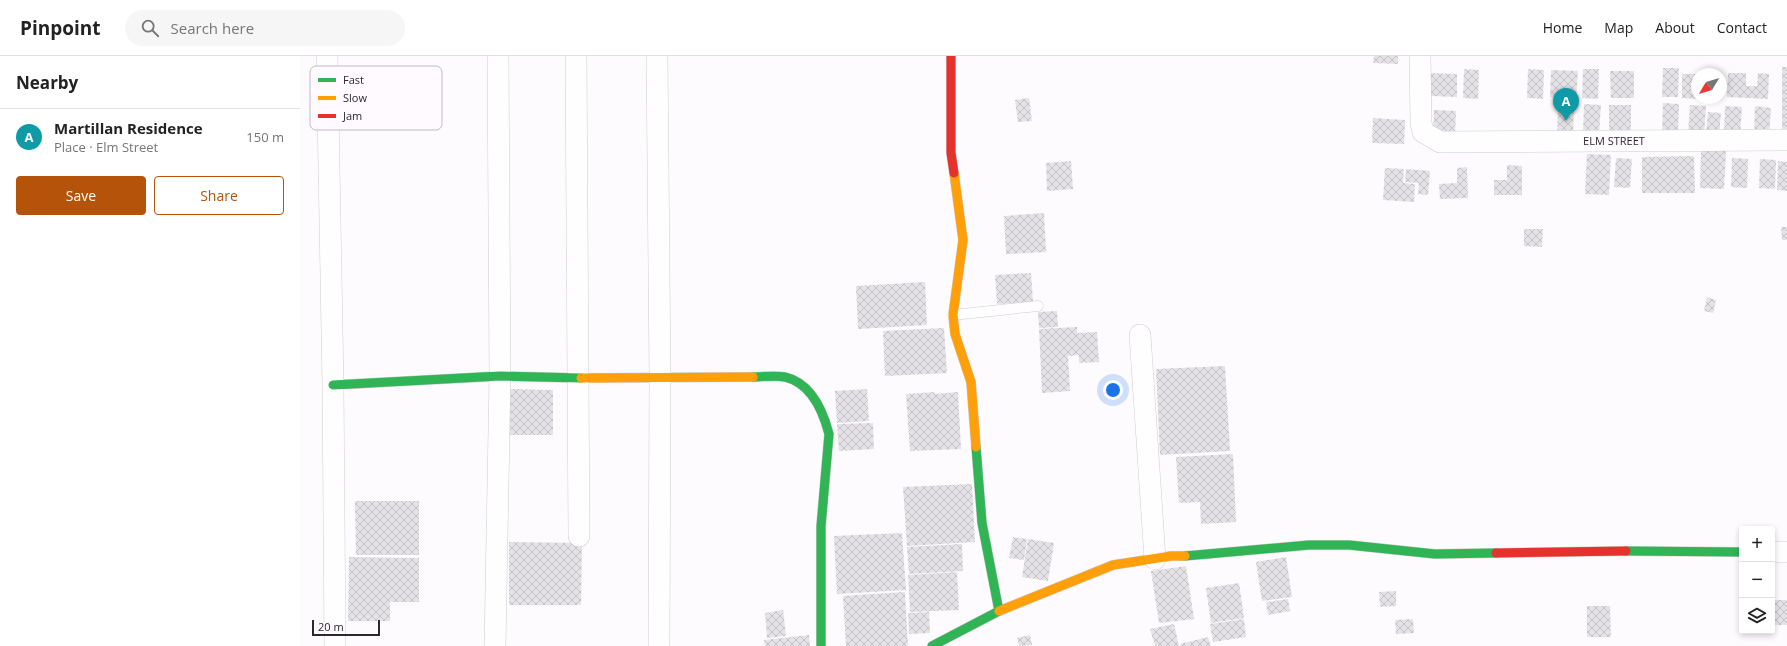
<!DOCTYPE html>
<meta charset="utf-8">
<style>
:root{--surface:#fff;--page:#f6f6f6;--text:#222;--muted:#767676;--line:#e0e0e0;--accent:#b45309}
body{margin:0;font-family:"Open Sans",sans-serif;background:var(--page);color:var(--text)}
.controls{position:absolute;right:12px;bottom:12px;display:grid;overflow:hidden;border-radius:4px;box-shadow:0 2px 6px #0003}
.controls button{width:36px;height:36px;display:grid;place-items:center;padding:0;border:0;border-bottom:1px solid var(--line);background:var(--surface);color:var(--text);font:20px sans-serif}
.compass{position:absolute;left:1391px;top:12px;width:36px;height:36px;border-radius:50%;background:var(--surface);box-shadow:0 2px 6px #0003;rotate:232deg}
.scale{position:absolute;left:12px;bottom:10px;width:68px;box-sizing:border-box;padding-left:4px;border:2px solid #2c282d;border-top:0;font-size:11px;line-height:14px;white-space:nowrap;color:#2c282d;-webkit-text-stroke:3px #fefaff;paint-order:stroke}
.you{position:absolute;left:813px;top:334px;width:14px;height:14px;margin:-10px;border:3px solid #fff;border-radius:50%;background:#1a73e8;box-shadow:0 0 0 6px #1a73e833}
.badge{display:grid;place-items:center;width:26px;height:26px;border-radius:50%;background:var(--accent);color:#fff;font-size:13px;font-weight:700}
.pin{position:absolute;translate:-50% -33px;filter:drop-shadow(0 1px 2px #0008)}
.pin::after{content:'';position:absolute;top:21px;width:14px;height:12px;background:inherit;clip-path:polygon(0 0,100% 0,50% 100%)}
.list{margin:0;padding:0;list-style:none}
h2{display:flex;justify-content:space-between;align-items:center;height:52px;margin:0;padding:0 16px;font-size:17px}
h2 small{font-size:13px;font-weight:400;color:var(--muted)}
.list li{display:grid;grid-template-columns:26px 1fr auto;gap:12px;align-items:center;box-sizing:border-box;height:56px;padding:0 16px;border-top:1px solid var(--line)}
.list b{display:block;font-size:15px;white-space:nowrap}
.list p{margin:0;font-size:13px;white-space:nowrap;color:var(--muted)}
.list em{font-size:13px;font-style:normal;color:var(--muted)}
.actions{display:flex;gap:8px;padding:12px 16px}
.actions a{flex:1;padding:9px 0;border:1px solid var(--accent);border-radius:4px;text-align:center;font-size:14px;color:var(--accent)}
.actions .main{background:var(--accent);color:#fff}
.icon{flex:none;width:22px;height:22px;fill:none;stroke:currentColor;stroke-width:2;stroke-linecap:round;stroke-linejoin:round}
.map{position:relative;flex:none;width:1487px;height:590px;overflow:hidden}
header{display:flex;align-items:center;gap:24px;box-sizing:border-box;height:56px;padding:0 20px;background:var(--surface);border-bottom:1px solid var(--line)}
header strong{font-size:19px}
nav{display:flex;gap:22px;margin-inline-start:auto;font-size:14px}
.search{width:280px;height:36px;background:var(--page);display:flex;align-items:center;gap:10px;box-sizing:border-box;padding:0 14px;border-radius:22px;color:var(--muted);font-size:15px}
main{display:flex}
aside{flex:1;background:var(--surface)}
.map>svg:first-child{display:block}
</style>
<header>
<strong>Pinpoint</strong>
<div class="search"><svg class="icon" aria-label="search" viewBox="0 0 24 24"><circle cx="10" cy="10" r="6"/><path d="M15 15l6 6"/></svg>Search here</div>
<nav><a>Home</a><a>Map</a><a>About</a><a>Contact</a></nav>
</header>
<main>
<aside>
<h2>Nearby<small></small></h2>
<ul class="list">
<li><span class="badge" style="background:#0f9aa8">A</span><div><b>Martillan Residence</b><p>Place · Elm Street</p></div><em>150 m</em></li>
</ul>
<div class="actions"><a class="main">Save</a><a>Share</a></div>
</aside>
<div class="map">
<svg width="1487" height="590" viewBox="0 0 1487 590">
<defs>
<pattern id="building-cross-hatch" width="8" height="8" patternUnits="userSpaceOnUse"><rect width="8" height="8" fill="#e4e2e6"/><path d="M0 0l8 8M0 8l8-8" fill="none" stroke="#c4c2c6"/></pattern>
</defs>
<rect width="100%" height="100%" fill="#fdfbfe"/>
<g fill="url(#building-cross-hatch)">
<path d="M1074 0H1098V8L1073 7Z"/>
<rect x="1482" y="11" width="5" height="65"/>
<path d="M1363 12H1379L1378 41H1362Z"/>
<path d="M1164 13 1179 14 1178 43 1163 42Z"/>
<path d="M1228 13 1244 14 1243 43 1227 42Z"/>
<path d="M1283 13H1299L1298 43 1282 42Z"/>
<path d="M1251 14 1278 15 1276 43 1250 41Z"/>
<path d="M1310 15H1334V42H1311Z"/>
<path d="M1131 17 1157 18V41L1131 40Z"/>
<path d="M1428 17H1446V30H1457L1458 17 1469 18 1468 43 1427 41Z"/>
<path d="M1382 18H1397V43L1382 42Z"/>
<path d="M729 42 732 65 718 66 715 44Z"/>
<path d="M1363 47 1379 48 1378 77 1362 76Z"/>
<path d="M1284 48 1301 49 1299 78 1283 77Z"/>
<rect x="1309" y="49" width="22" height="30"/>
<path d="M1390 49 1406 50 1404 79 1388 78Z"/>
<path d="M1258 50 1274 51 1273 79H1257Z"/>
<path d="M1425 50 1442 51 1440 79H1424Z"/>
<path d="M1455 50 1471 52 1469 80H1454Z"/>
<path d="M1134 54 1156 55 1155 80 1133 79Z"/>
<path d="M1408 56 1421 57 1419 81 1406 80Z"/>
<path d="M1073 62 1105 64 1104 88 1072 87Z"/>
<path d="M1401 94 1426 95 1424 133 1400 132Z"/>
<path d="M1287 98 1311 99 1309 139 1285 138Z"/>
<path d="M1394 100 1395 137H1342V101Z"/>
<path d="M1316 102 1332 103 1330 132 1314 131Z"/>
<path d="M1432 102 1448 103 1447 132 1431 131Z"/>
<path d="M1460 103 1476 104 1475 133 1459 132Z"/>
<path d="M771 105 773 133 747 135 746 107Z"/>
<path d="M1478 105 1487 106V135L1477 134Z"/>
<path d="M1207 109 1222 110V139H1194V124H1207Z"/>
<path d="M1167 111 1168 142 1140 143 1139 128 1157 127V112Z"/>
<path d="M1085 112 1104 113 1103 127 1115 128 1114 146 1083 144Z"/>
<path d="M1106 113 1130 115 1128 139 1118 138 1119 127 1105 126Z"/>
<path d="M744 157 746 196 706 198 704 160Z"/>
<path d="M1481 171H1487V184H1482Z"/>
<path d="M1224 173H1243L1242 191 1224 190Z"/>
<path d="M731 217 733 246 697 248 695 219Z"/>
<path d="M625 226 627 269 558 273 556 230Z"/>
<path d="M1407 241 1416 244 1413 257 1404 255Z"/>
<path d="M757 255 758 271 739 272 738 256Z"/>
<path d="M777 271V277L797 276 799 306 779 307V299L768 300 770 335 742 337 739 273Z"/>
<path d="M644 272 647 317 585 320 583 275Z"/>
<path d="M925 310 930 395 860 399 856 313Z"/>
<path d="M210 333 253 334V379H209Z"/>
<path d="M567 333 569 365 537 367 535 335Z"/>
<path d="M635 336V338L658 336 661 393 610 395 606 338Z"/>
<path d="M573 367 574 393 539 395 537 368Z"/>
<path d="M933 398 936 466 901 468 900 446 879 447 876 401Z"/>
<path d="M672 428 675 486 607 490 603 431Z"/>
<path d="M55 445H119V499H56Z"/>
<path d="M602 477 606 534 537 538 534 480Z"/>
<path d="M713 481 727 483 724 504 709 502Z"/>
<path d="M728 483 754 487 748 525 722 521Z"/>
<path d="M209 486 282 487 281 549H209Z"/>
<path d="M662 488 663 515 609 518 607 491Z"/>
<path d="M49 501 119 502V546H90V565H48Z"/>
<path d="M986 501 992 541 962 545 956 506Z"/>
<path d="M886 510 894 563 859 567 851 515Z"/>
<path d="M657 516 659 554 610 556 608 519Z"/>
<path d="M939 527 944 562 911 567 906 532Z"/>
<path d="M1096 535V550L1080 551 1079 536Z"/>
<path d="M605 536 608 590H546L543 540Z"/>
<path d="M988 543 990 555 968 559 966 546Z"/>
<rect x="1473" y="544" width="14" height="25"/>
<path d="M1287 550H1310L1311 581H1287Z"/>
<path d="M483 554 486 580 467 582 465 557Z"/>
<path d="M629 556 630 577 609 578 608 557Z"/>
<path d="M944 563 946 581 913 586 910 568Z"/>
<path d="M1113 563 1114 577 1096 578 1095 564Z"/>
<path d="M874 568 879 590H855L850 573Z"/>
<path d="M509 579 510 590H465L464 584Z"/>
<path d="M730 579 732 589 719 590 717 582Z"/>
<path d="M908 581 911 590H880V588Z"/>
</g>
<g fill="none" stroke-linecap="round" stroke-linejoin="round">
<defs>
<path id="lane" d="M653 259 738 250"/>
<g id="street">
<path d="M27 0 33 329 35 590"/>
<path d="M276 0 279 480"/>
<path d="M357 0 360 322 359 590"/>
<path d="M1120 0 1121 67 1123 76 1140 86 1487 84"/>
<path d="M840 279 855 503"/>
<path d="M1472 496H1487"/>
<path d="M195 590 200 320 198 0"/>
</g>
<g id="fast">
<path d="M453 321C463 321 475 319 485 321 511 327 523 355 529 378L521 470V590"/>
<path d="M33 329 200 320 281 322"/>
<path d="M1326 495 1442 496"/>
<path d="M885 500 1009 489H1049L1135 498 1196 497"/>
<path d="M632 590 699 555 682 467 676 391"/>
</g>
<g id="slow">
<path d="M654 117 663 184 653 259 655 278 671 326 676 391"/>
<path d="M281 322 453 321"/>
<path d="M699 555 813 509 871 500H885"/>
</g>
<g id="jam">
<path d="M651 0V97L654 117"/>
<path d="M1196 497 1326 495"/>
</g>
</defs>
<use href="#lane" stroke="#cecccf" stroke-width="11"/>
<use href="#street" stroke="#cecccf" stroke-width="22"/>
<use href="#fast" stroke="#cecccf" stroke-width="10"/>
<use href="#slow" stroke="#cecccf" stroke-width="10"/>
<use href="#jam" stroke="#cecccf" stroke-width="10"/>
<use href="#lane" stroke="#fffeff" stroke-width="10"/>
<use href="#street" stroke="#fffeff" stroke-width="21"/>
<use href="#fast" stroke="#30b455" stroke-width="9"/>
<use href="#slow" stroke="#ff9f0a" stroke-width="9"/>
<use href="#jam" stroke="#e5322d" stroke-width="9"/>
</g>
<g text-anchor="middle" stroke-width="3" stroke-linejoin="round" paint-order="stroke">
<g font-size="11" fill="#2c282d" stroke="#fefaff">
<text x="1314" y="89">ELM STREET</text>
</g>
</g>
<rect x="10" y="10" width="132" height="64" rx="6" fill="#fefaff" stroke="#bfbbc0" stroke-width="1"/>
<rect x="18" y="22" width="18" height="4" fill="#30b455"/>
<rect x="18" y="40" width="18" height="4" fill="#ff9f0a"/>
<rect x="18" y="58" width="18" height="4" fill="#e5322d"/>
<g font-size="11" fill="#2c282d">
<text x="43" y="28">Fast</text>
<text x="43" y="46">Slow</text>
<text x="43" y="64">Jam</text>
</g>
</svg>
<div class="controls">
<button>+</button>
<button>−</button>
<button><svg class="icon" aria-label="layers" viewBox="0 0 24 24"><path d="M12 4l9 5-9 5-9-5zM3 14l9 5 9-5"/></svg></button>
</div>
<svg class="compass" viewBox="-18 -18 36 36"><path d="M0-13l5 13h-10z" fill="#e53935"/><path d="M0 13l5-13h-10z" fill="#767676"/></svg>
<div class="scale">20 m</div>
<div class="you"></div>
<div class="pin badge" style="left:1266px;top:65px;background:#0f9aa8">A</div>
</div>
</main>
